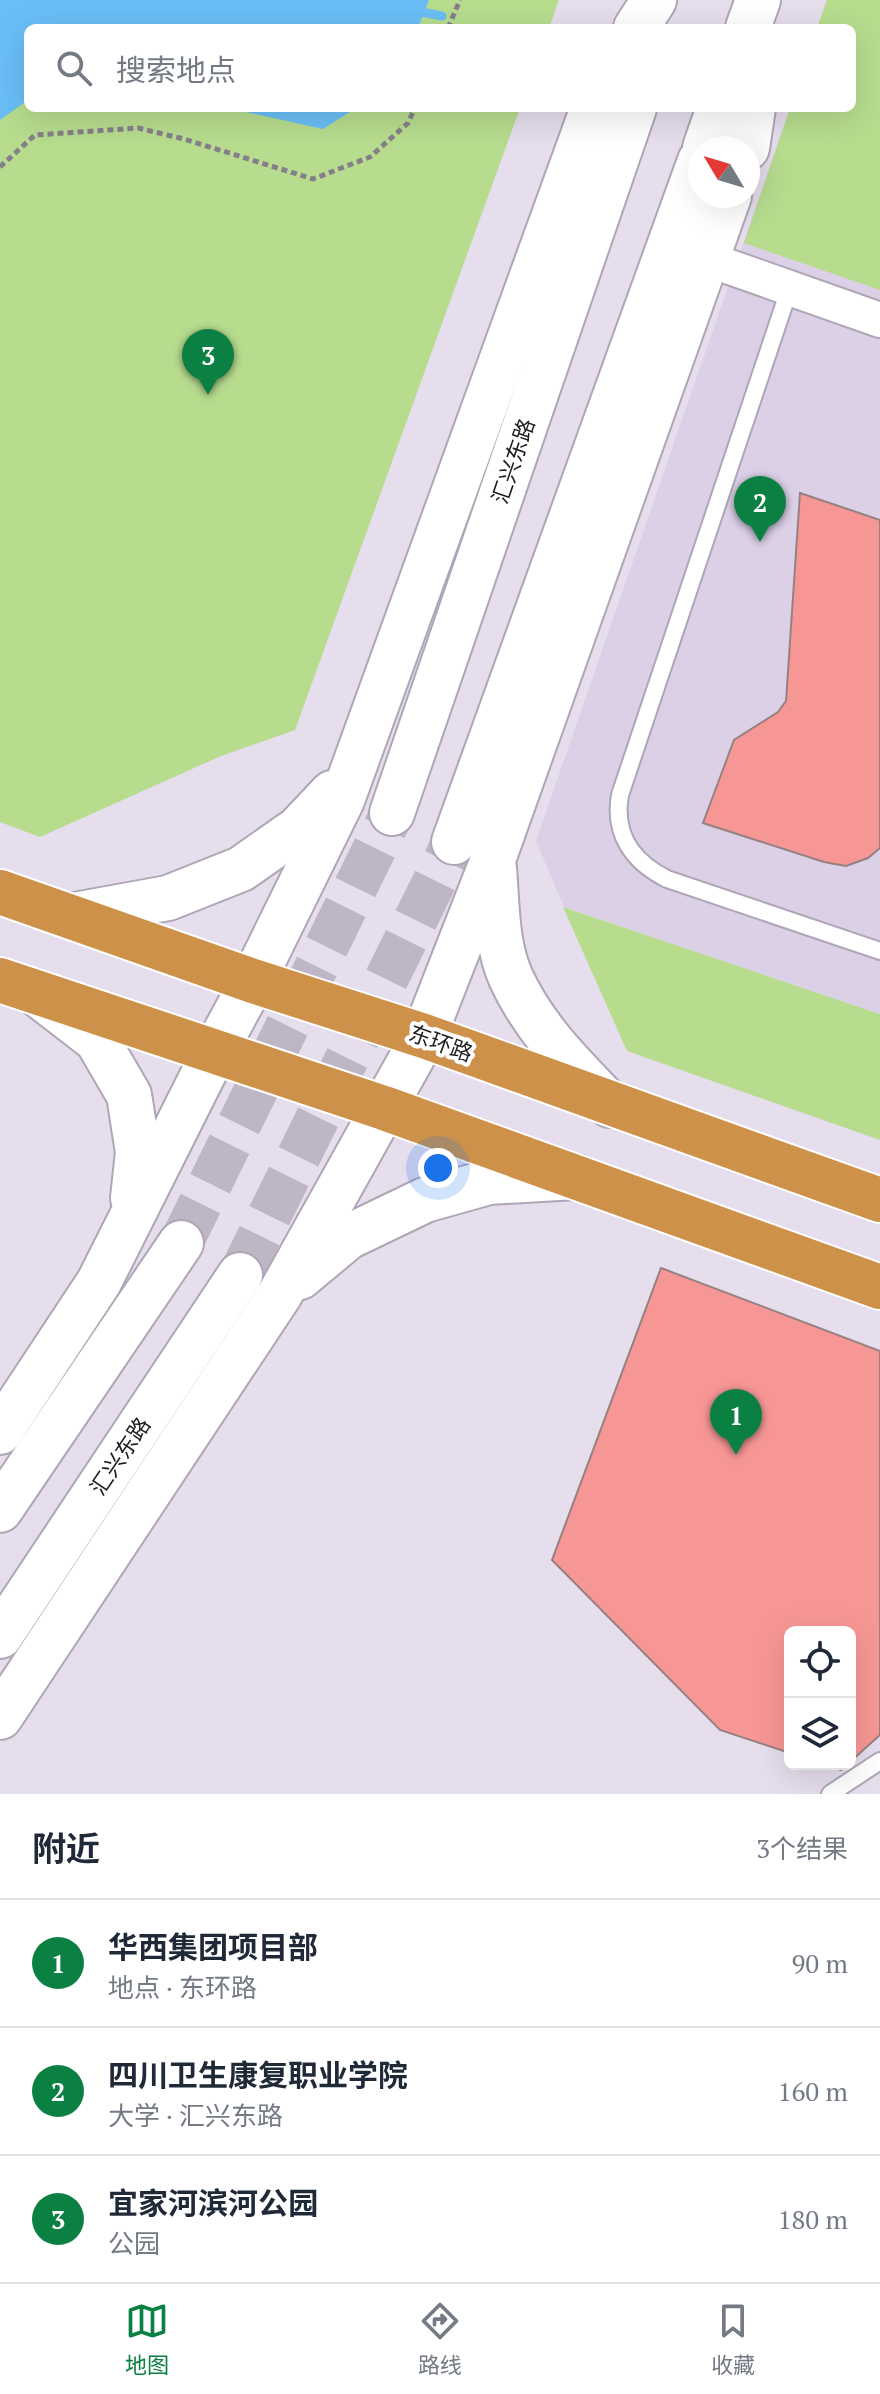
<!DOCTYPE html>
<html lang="zh">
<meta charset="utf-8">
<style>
:root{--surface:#fff;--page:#f2f2f3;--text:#1f2937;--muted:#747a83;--line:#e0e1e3;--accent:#0b8043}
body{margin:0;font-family:"PT Serif","Noto Sans SC",serif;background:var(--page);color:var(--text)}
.controls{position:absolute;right:24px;bottom:24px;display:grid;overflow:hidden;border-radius:12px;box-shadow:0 8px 32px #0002}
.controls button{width:72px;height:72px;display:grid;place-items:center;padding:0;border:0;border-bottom:2px solid var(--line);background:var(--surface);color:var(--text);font:40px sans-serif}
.compass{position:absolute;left:688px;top:136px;width:72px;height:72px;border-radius:50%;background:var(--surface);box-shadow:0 8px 32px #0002;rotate:308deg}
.you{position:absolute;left:438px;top:1168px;width:28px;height:28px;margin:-20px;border:6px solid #fff;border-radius:50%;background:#1a73e8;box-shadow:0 0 0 12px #1a73e833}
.badge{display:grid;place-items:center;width:52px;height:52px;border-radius:50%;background:var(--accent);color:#fff;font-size:26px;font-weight:700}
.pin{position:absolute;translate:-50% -66px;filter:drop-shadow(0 2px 4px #0008)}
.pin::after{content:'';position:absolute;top:42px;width:28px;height:24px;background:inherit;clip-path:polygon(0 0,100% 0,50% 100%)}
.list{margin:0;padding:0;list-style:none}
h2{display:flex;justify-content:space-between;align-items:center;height:104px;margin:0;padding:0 32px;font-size:34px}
h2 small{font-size:26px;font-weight:400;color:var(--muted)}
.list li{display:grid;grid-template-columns:52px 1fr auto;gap:24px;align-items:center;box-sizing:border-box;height:128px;padding:0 32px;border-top:2px solid var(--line)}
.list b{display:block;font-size:30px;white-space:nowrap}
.list p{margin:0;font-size:26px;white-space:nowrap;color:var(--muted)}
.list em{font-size:26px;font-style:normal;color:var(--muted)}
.icon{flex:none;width:44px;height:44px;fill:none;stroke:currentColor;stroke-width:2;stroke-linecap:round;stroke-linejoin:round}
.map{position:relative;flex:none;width:880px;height:1794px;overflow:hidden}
.search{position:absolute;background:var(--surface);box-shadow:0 8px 32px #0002;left:24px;right:24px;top:24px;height:88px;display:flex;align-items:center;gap:20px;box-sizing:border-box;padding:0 28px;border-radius:12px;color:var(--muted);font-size:30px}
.sheet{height:488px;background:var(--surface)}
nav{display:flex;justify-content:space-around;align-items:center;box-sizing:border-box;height:112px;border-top:2px solid var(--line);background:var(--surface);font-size:22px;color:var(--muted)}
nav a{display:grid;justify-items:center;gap:4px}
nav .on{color:var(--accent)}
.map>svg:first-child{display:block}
</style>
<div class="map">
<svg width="880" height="1794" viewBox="0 0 880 1794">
<rect width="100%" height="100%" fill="#e6dded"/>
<path fill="#dcd0e7" d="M827 0H880V1014L564 907 536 841 790 108H852V28H817Z"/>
<g fill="#b7dc8e">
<path d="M0 0H559L549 28H28V108H520L295 730 221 756 40 837 0 822Z"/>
<path d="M827 0H880V290L744 243 790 108H852V28H817Z"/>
<path d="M563 907 880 1014V1140L627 1051Z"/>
</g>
<g fill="#6abef6">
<path d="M0 0H429L418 28H28V100L0 120Z"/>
<path d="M228 108H356L323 129Z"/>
</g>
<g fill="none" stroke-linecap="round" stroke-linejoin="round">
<path stroke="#6abef6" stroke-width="9" d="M416 11 442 16"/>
</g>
<g fill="#f79795" stroke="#958180" stroke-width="2">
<path d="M800 493 880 520V848L868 858 846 866 824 862 703 823 734 740 778 712 786 701Z"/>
<path d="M661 1268 880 1351V1735L850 1762V1632H790V1753L720 1730 552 1560Z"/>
<path d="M824 1764H847L841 1770Z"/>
</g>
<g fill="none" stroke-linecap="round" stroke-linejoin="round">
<g stroke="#beb6c4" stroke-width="44" stroke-dasharray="44 22" stroke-linecap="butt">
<path d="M181 1243 392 813"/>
<path d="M240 1275 454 842"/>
</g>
<defs>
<g id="lane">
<path d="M789 290 620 795C613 834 633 862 667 879L880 951"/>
<path d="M830 1794 880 1761"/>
</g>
<path id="street" d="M707 259 880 320"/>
<g id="secondary">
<path d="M636 28 654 0"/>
<path d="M748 28 758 0"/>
<path d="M705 148 719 108"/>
<path d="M747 148 753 108"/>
<path d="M392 813 634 108"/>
<path d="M454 842 700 161"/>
<path d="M494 868C497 904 496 945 511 978 535 1030 572 1065 610 1105"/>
<path d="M69 916 168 898 241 869 298 829 332 793"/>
<path d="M40 996 97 1040 129 1095 138 1152 133 1198"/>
<path d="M300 1277 348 1237 425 1200 489 1182 576 1177"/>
<path d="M0 1432 99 1282 214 1053 253 981 342 800 593 108"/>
<path d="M0 1510 181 1243"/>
<path d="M0 1636 240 1275"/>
<path d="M0 1717 280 1294 424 1036 494 857 729 196"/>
</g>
<g id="highway">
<path d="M0 892 253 981 424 1036 880 1200"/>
<path d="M0 980 384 1108 880 1287"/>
</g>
</defs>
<use href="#lane" stroke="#aea6b6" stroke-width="20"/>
<use href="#street" stroke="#aea6b6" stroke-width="38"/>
<use href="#secondary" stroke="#aea6b6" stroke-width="48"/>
<use href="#highway" stroke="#fff" stroke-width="48"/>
<g stroke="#857f8a" stroke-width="5" stroke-dasharray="6 4" stroke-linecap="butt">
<path d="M448 28 460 0"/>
<path d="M0 167 35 135 138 128 184 139 313 179 370 157 408 123 415 108"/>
</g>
<use href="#lane" stroke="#fff" stroke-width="16"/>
<use href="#street" stroke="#fff" stroke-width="34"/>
<use href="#secondary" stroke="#fff" stroke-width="44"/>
<use href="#highway" stroke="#ce9149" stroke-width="44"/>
</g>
<g text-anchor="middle" stroke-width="8" stroke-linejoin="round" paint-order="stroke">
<g font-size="22" fill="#1f1c22" stroke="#fff">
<text transform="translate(513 461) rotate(-71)" y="8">汇兴东路</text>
<text transform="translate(441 1043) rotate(20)" y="8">东环路</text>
<text transform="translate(120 1456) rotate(-56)" y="8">汇兴东路</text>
</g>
</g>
</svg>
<div class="controls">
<button><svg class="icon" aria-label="locate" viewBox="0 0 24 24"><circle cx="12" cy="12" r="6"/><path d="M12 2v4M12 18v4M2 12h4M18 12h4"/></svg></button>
<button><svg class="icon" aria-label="layers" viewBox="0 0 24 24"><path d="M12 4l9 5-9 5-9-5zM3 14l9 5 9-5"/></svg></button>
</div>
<svg class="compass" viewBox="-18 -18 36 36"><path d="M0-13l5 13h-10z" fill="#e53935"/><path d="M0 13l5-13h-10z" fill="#747a83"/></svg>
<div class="you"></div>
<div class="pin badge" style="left:736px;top:1455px">1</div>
<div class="pin badge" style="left:760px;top:542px">2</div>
<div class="pin badge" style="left:208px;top:395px">3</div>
<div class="search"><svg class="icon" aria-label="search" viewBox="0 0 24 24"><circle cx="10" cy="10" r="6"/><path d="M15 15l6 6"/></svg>搜索地点</div>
</div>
<section class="sheet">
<h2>附近<small>3个结果</small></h2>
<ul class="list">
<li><span class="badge">1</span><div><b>华西集团项目部</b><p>地点 · 东环路</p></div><em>90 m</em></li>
<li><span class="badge">2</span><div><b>四川卫生康复职业学院</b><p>大学 · 汇兴东路</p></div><em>160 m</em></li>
<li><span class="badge">3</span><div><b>宜家河滨河公园</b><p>公园</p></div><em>180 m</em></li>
</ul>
</section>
<nav>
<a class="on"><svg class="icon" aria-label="map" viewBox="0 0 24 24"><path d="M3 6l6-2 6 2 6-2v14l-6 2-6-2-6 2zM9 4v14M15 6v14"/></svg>地图</a>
<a><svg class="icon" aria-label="directions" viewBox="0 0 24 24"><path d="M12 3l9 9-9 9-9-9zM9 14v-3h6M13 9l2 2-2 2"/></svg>路线</a>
<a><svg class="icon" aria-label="saved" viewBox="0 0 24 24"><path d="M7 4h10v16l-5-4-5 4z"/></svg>收藏</a>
</nav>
